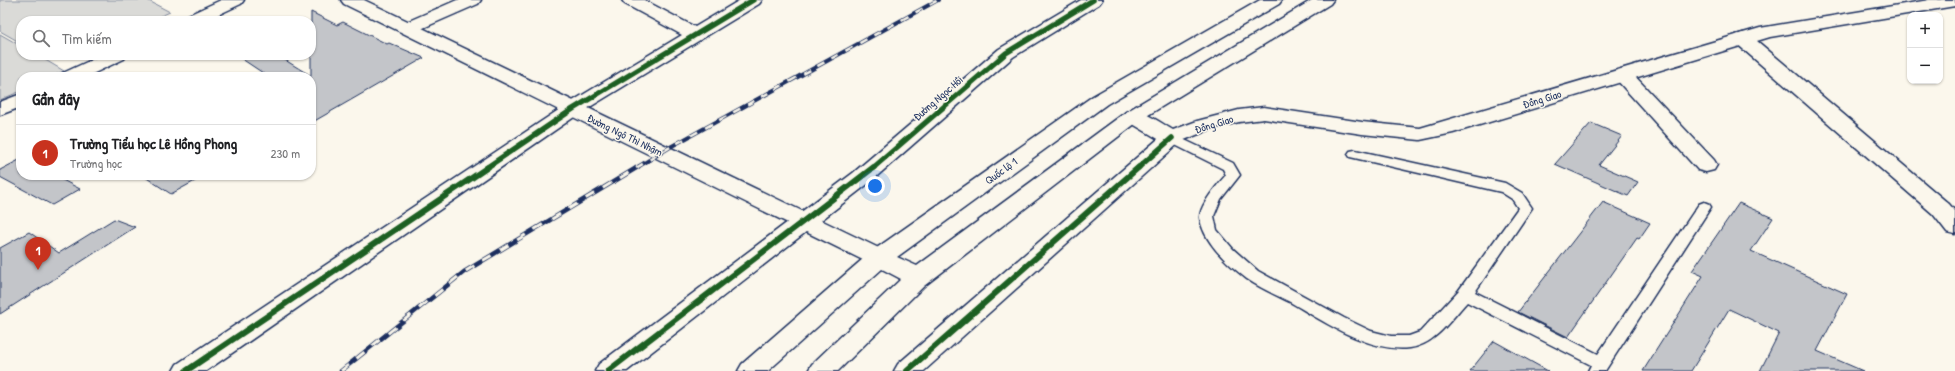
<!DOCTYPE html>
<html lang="vi">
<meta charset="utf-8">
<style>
:root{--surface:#fff;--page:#f2f2f2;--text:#202124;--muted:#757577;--line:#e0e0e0;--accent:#c8321e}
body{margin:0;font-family:"Patrick Hand",sans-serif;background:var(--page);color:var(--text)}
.controls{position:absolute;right:12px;top:12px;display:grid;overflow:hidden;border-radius:8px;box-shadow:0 1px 3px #0004}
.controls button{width:36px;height:36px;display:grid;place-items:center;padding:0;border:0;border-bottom:1px solid var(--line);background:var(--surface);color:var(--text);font:20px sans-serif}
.you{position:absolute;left:875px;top:186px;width:14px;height:14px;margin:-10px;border:3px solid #fff;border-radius:50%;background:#1a73e8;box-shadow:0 0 0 6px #1a73e833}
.badge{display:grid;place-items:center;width:26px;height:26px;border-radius:50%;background:var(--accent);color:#fff;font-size:13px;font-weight:700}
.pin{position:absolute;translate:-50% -33px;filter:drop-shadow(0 1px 2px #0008)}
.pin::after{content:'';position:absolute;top:21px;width:14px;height:12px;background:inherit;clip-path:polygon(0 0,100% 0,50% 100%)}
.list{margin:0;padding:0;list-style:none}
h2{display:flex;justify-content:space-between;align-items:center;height:52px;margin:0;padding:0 16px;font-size:17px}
h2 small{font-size:13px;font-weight:400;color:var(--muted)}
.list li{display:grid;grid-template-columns:26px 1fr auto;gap:12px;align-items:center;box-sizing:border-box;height:56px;padding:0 16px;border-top:1px solid var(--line)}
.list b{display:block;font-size:15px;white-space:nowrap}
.list p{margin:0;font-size:13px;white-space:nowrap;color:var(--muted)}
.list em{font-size:13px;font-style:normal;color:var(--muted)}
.icon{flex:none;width:22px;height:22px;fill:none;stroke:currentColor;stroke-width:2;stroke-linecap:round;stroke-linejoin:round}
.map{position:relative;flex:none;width:1955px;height:371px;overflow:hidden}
.search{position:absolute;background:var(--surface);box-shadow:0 1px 3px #0004;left:16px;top:16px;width:300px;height:44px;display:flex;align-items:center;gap:10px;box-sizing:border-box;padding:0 14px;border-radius:16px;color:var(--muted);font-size:15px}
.panel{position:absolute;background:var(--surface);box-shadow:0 1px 3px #0004;left:16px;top:72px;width:300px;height:108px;border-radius:16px}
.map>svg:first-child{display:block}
</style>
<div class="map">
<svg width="1955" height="371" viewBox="0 0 1955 371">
<rect width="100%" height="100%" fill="#fbf7ec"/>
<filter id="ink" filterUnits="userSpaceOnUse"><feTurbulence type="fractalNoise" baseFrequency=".025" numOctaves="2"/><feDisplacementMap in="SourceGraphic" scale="8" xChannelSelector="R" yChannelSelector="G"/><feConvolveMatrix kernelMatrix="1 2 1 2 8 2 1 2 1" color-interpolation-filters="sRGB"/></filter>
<g filter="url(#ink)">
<g fill="#dadad7" stroke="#7a849a">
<path d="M0 0H147L170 12 149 21H21V43L0 31Z"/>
<path d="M0 34 21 46V55H37L64 71 51 77H21V91L0 100Z"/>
</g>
<g fill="#c3c5c9" stroke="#1b2f5e">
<path d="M311 12 337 25 343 22 387 44 389 43 424 58 311 123V77H269L236 55H277L311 76Z"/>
<path d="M1591 123 1622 136 1599 165 1638 182 1628 196 1555 164Z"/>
<path d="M21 159V175H53L80 189 52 205 0 177V170Z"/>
<path d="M142 175H206L171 194Z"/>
<path d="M1603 202 1650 223 1639 239 1637 238 1568 337 1518 312Z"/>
<path d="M1739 203 1773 218 1751 251 1847 294 1817 351 1863 371H1760L1779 333 1729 309 1691 371H1643L1703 276 1692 271Z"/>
<path d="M114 219 135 227 0 314V248L29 232 59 253Z"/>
<path d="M1494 341 1548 371H1470Z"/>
</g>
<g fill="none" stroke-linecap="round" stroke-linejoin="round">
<defs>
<path id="service" d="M1172 134 1233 163 1240 175 1221 199 1214 216 1217 230 1233 249 1258 271 1344 318 1371 331 1391 336H1409L1420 332 1459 290 1518 208 1512 199 1501 192 1350 157 1348 154 1350 151 1355 150 1505 183 1522 193 1532 208 1475 292 1598 354 1699 204 1704 202 1709 204 1711 207 1605 371H1588L1591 365 1467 302C1451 319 1435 345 1410 348 1369 353 1323 321 1290 302 1276 295 1260 288 1247 279 1229 265 1203 242 1200 218 1199 206 1218 184 1226 175L1223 169 1167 141 1165 138 1167 135Z"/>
<g id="minor">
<path d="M457 0H481L478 4 414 32 408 34 402 32 399 28 402 24Z"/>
<path d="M622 0H644L695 27 740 0H762L759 4 580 113 206 371H173L177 364 566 105 682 35 625 4Z"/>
<path d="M1081 0H1102L1099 4 1013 57 869 183 627 371H595L599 364 853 173 999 49Z"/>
<path d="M1743 33 1750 35 1949 204 1955 211V234L1947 232 1933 214 1736 43 1734 39 1736 35Z"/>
<path d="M1623 69 1630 71 1714 160 1717 165 1714 170 1706 172 1698 170 1616 79 1613 75 1616 71Z"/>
<path d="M1172 131 1179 133 1182 138 1179 143 924 371H894L898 364 1165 133Z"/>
</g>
<g id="tertiary">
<path d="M221 0H244L241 4 205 21H181L184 17Z"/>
<path d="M102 55H126L124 59 86 77H60L63 73Z"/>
<path d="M21 94V107L0 115V102Z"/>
</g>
<path id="secondary" d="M1929 0H1955V6L1770 37 1453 133 1420 140 1362 134 1264 119 1239 122 1211 129 1172 145 1165 143 1126 120 1123 116 1126 112C1142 108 1159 122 1173 130L1197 121 1239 110 1264 107 1362 122 1420 128 1760 28Z"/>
<path id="primary" d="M341 0H364L887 252 891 258 887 264 879 266 871 264 344 4Z"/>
<path id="trunk" d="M1260 0H1282L1279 4 1107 104 897 257 917 266 1126 112 1312 0H1333L1330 4 1140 120 924 286 838 371H808L812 364 901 279 882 269 768 371H738L742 364 871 252 1093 96Z"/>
</defs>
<use href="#service" stroke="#1b2f5e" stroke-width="3"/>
<use href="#minor" stroke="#1b2f5e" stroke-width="3"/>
<use href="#tertiary" stroke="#1b2f5e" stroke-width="3"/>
<use href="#secondary" stroke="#1b2f5e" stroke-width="3"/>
<use href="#primary" stroke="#1b2f5e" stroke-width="3"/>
<use href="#trunk" stroke="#1b2f5e" stroke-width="3"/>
<use href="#service" fill="#fbf7ec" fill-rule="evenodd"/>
<use href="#minor" fill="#fbf7ec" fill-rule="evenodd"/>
<use href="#tertiary" fill="#fbf7ec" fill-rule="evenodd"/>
<use href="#secondary" fill="#fbf7ec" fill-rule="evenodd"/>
<use href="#primary" fill="#fbf7ec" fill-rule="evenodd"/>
<use href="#trunk" fill="#fbf7ec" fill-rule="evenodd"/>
<defs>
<path id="rail-far1" d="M636 168 672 146 938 0"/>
<path id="rail" d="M341 371 464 272 638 167"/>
</defs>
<use href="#rail-far1" stroke="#1b2f5e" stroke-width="4"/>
<use href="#rail" stroke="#1b2f5e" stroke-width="4.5"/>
<use href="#rail-far1" stroke="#fbf7ec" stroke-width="2.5" stroke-dasharray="8" stroke-linecap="butt"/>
<use href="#rail" stroke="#fbf7ec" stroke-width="3" stroke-dasharray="10" stroke-linecap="butt"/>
<defs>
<g id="cycleway-far1">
<path d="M486 168 573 109 753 0"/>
<path d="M873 168 1006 53 1093 0"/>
<path d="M1138 168 1172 138"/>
</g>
<g id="cycleway">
<path d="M186 371 488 167"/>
<path d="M608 371 874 167"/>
<path d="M907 371 1139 167"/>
</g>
</defs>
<use href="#cycleway-far1" stroke="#fbf7ec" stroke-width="8"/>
<use href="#cycleway" stroke="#fbf7ec" stroke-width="9"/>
<use href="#cycleway-far1" stroke="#1b5e20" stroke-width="5.5"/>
<use href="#cycleway" stroke="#1b5e20" stroke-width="6"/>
</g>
</g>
<g text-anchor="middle" stroke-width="3" stroke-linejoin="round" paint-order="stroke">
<g font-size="11" fill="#1b2f5e" stroke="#fbf7ec">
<text transform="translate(938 98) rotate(-41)" y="4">Đường Ngọc Hồi</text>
<text transform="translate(1542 99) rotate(-17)" y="4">Đồng Giao</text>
<text transform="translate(1214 124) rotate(-17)" y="4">Đồng Giao</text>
<text transform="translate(625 135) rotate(26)" y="4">Đường Ngô Thì Nhậm</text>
<text transform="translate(1001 171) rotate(-36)" y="4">Quốc lộ 1</text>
</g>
</g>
</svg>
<div class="controls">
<button>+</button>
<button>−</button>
</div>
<div class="you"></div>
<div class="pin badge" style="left:38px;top:270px">1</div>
<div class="search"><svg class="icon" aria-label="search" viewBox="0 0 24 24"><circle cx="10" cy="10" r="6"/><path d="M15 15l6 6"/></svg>Tìm kiếm</div>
<section class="panel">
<h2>Gần đây<small></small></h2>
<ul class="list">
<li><span class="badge">1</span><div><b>Trường Tiểu học Lê Hồng Phong</b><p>Trường học</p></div><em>230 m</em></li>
</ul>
</section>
</div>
